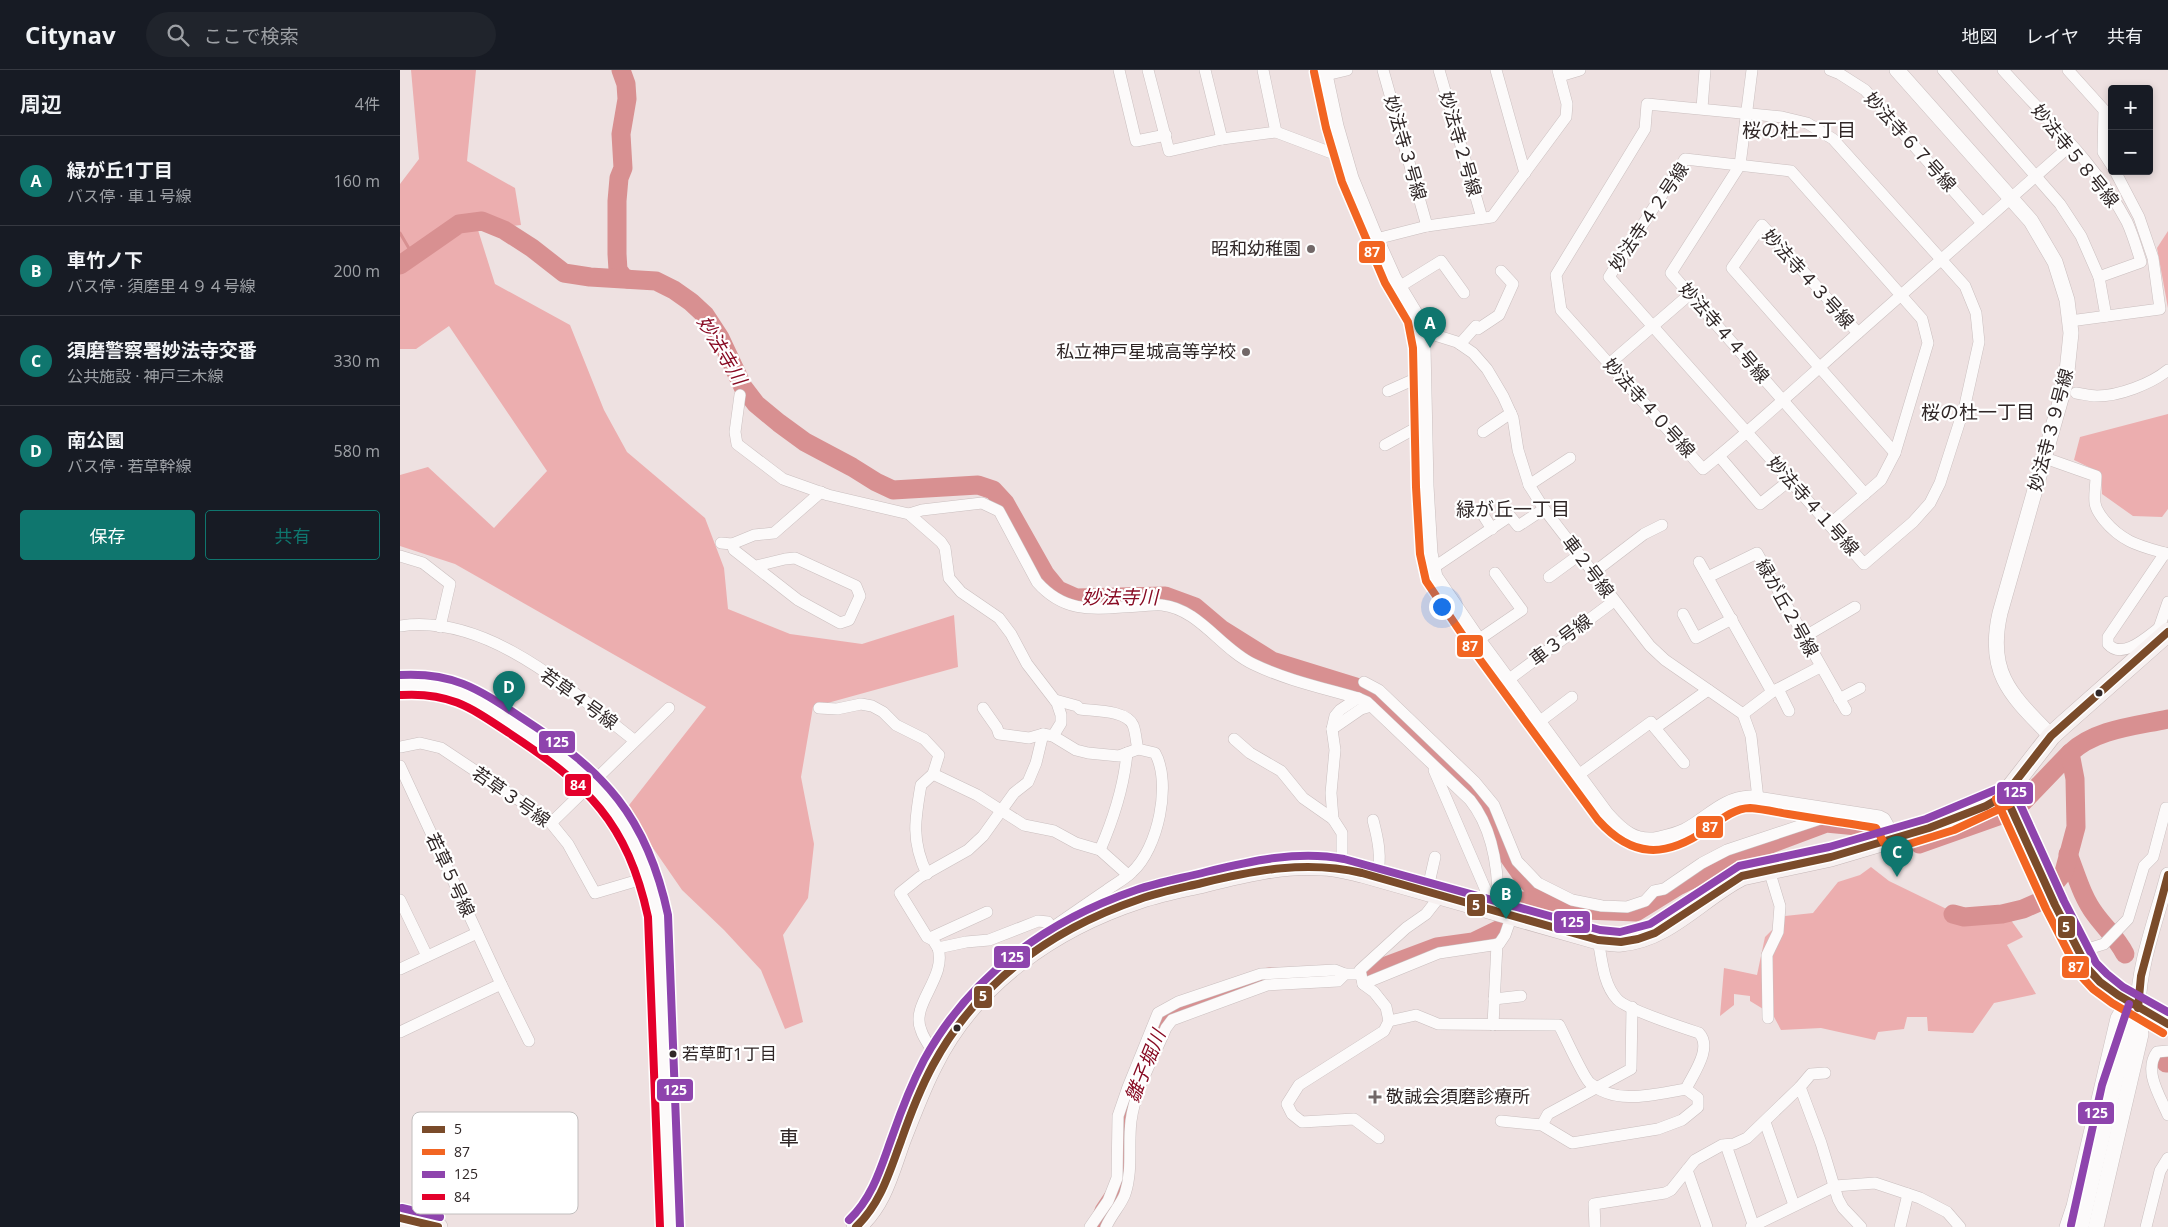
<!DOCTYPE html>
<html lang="ja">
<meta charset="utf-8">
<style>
:root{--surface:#171b24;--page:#20242c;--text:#f1f3f6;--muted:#9ea1a6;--line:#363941;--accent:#0f766e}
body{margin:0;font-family:"Open Sans","Noto Sans JP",sans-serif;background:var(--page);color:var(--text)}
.controls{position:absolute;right:15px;top:15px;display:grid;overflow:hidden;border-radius:5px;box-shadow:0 2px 8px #0003}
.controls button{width:45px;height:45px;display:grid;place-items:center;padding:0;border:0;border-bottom:1px solid var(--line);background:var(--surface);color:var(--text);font:25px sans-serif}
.you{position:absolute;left:1041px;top:536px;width:18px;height:18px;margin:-12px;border:4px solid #fff;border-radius:50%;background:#1a73e8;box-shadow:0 0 0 8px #1a73e833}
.badge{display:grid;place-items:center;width:32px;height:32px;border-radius:50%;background:var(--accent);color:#fff;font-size:16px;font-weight:700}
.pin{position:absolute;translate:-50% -41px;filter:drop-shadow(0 1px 2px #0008)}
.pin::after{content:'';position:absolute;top:26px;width:18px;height:15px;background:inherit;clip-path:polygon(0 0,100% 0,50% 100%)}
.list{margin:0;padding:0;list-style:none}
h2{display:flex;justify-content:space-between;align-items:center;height:65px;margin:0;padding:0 20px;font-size:21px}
h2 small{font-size:16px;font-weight:400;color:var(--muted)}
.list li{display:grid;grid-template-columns:32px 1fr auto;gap:15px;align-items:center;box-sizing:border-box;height:90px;padding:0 20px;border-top:1px solid var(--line)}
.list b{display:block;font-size:19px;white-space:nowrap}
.list p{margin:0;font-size:16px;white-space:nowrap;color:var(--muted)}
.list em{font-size:16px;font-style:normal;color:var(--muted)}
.actions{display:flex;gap:10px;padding:15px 20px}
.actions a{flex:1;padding:11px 0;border:1px solid var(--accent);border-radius:5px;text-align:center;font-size:18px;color:var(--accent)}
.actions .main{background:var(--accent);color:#fff}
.icon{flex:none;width:28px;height:28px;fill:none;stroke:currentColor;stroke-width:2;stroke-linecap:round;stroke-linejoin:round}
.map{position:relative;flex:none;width:1768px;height:1157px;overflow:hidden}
header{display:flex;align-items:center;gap:30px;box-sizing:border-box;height:70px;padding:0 25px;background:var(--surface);border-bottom:1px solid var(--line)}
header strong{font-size:24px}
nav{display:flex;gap:28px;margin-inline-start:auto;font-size:18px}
.search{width:350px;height:45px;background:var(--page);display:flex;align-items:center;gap:12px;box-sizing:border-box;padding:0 18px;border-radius:28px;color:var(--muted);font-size:19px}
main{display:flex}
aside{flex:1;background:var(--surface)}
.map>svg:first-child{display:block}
</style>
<header>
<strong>Citynav</strong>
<div class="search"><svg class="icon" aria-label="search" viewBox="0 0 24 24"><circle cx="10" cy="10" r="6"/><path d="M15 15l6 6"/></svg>ここで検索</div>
<nav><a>地図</a><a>レイヤ</a><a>共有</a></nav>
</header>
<main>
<aside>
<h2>周辺<small>4件</small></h2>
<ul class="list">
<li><span class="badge">A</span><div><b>緑が丘1丁目</b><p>バス停 · 車１号線</p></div><em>160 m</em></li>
<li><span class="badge">B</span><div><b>車竹ノ下</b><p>バス停 · 須磨里４９４号線</p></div><em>200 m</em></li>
<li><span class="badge">C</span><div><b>須磨警察署妙法寺交番</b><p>公共施設 · 神戸三木線</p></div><em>330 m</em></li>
<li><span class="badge">D</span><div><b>南公園</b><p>バス停 · 若草幹線</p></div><em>580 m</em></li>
</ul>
<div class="actions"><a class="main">保存</a><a>共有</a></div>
</aside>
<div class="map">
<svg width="1768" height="1157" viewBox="0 0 1768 1157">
<rect width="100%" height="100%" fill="#eee1e1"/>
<g fill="#ecaeaf">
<path d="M11 0H76L67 91 115 118 121 155 78 160 95 214 170 255 204 340 227 382 305 448 324 498 328 539 390 564 462 574 554 545 558 597 413 637 401 707 414 774 408 828 383 865 403 952 385 959 361 900 324 860 282 820 226 739 306 637 55 494 0 476V405L28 397 94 458 147 401 49 256 16 279H0V114L19 89Z"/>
<path d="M1768 161V238L1757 178Z"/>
<path d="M1768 344V439L1762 447 1733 446 1702 424 1701 403 1674 390 1680 367Z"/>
<path d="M1471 797 1489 811 1559 845 1603 839 1623 867 1607 875 1636 924 1594 933 1573 963 1528 961 1527 947H1507L1504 959 1478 962 1475 970 1421 958 1381 960 1373 945 1350 931V926L1334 924V935L1320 946 1324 898 1357 905 1365 867 1374 858 1375 847 1413 843 1438 812 1460 805Z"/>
</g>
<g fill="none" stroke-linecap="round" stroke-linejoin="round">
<path stroke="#d89091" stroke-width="3" d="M0 163 14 187"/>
<g stroke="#d89091" stroke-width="19">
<path d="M221 0 226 14 227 29 221 64 223 98 219 108 217 131V184L218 200 224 208 228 209"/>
<path d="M0 195 59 154 82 151 104 160 132 178 164 203 190 207 256 211 274 220 291 232 305 245 320 268 343 317 356 334 379 353 405 372 452 397 476 412 493 420 578 415 593 420 605 433 645 504 658 520 676 528 765 526 795 537 821 559 872 591 969 621 992 640 1088 736 1107 784 1121 804 1145 830 1185 840 1236 842 1278 816 1339 786 1426 753 1468 757"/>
<path d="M1623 732 1670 683"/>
<path d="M1519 774 1601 745"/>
<path d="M1668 784C1676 804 1682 827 1695 844 1705 858 1717 868 1725 884"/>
<path d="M1122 831 1145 830"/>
<path d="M1553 844 1564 847 1602 844 1623 839 1639 832 1664 802 1676 757 1675 709 1670 683C1695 659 1736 656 1768 649"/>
<path d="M965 904 1037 877 1073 872 1102 858"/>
<path d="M754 975 766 944 869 907H889"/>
<path d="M1766 993H1768"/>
<path d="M698 1157 704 1141 720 1117 725 1046 736 1014"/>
</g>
<defs>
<g id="minor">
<path d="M719 0 736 71 766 65"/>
<path d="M748 0 769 81 822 69 876 62 945 88"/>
<path d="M805 0 822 69"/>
<path d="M863 0 876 62"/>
<path d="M983 0 1027 156"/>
<path d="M1039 0 1082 148"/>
<path d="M1096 0 1125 103"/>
<path d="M1352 0 1340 95 1271 203 1465 424"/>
<path d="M1430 0 1440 4 1465 20 1582 153"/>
<path d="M1543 0 1660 134 1681 166 1699 207 1706 246"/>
<path d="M1603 0C1645 47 1698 96 1727 152 1733 165 1737 179 1741 192L1699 207"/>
<path d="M1668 0 1704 40 1703 82 1712 96"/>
<path d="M926 5 947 0"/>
<path d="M1160 6 1180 0"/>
<path d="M1302 38 1305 0"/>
<path d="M976 169 1027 156 1092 147 1166 47 1167 34 1158 0"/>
<path d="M999 217 1041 191 1064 223"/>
<path d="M1670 251 1760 239 1753 188 1739 147 1715 101"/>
<path d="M1022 261 1057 272 1073 283 1087 299 1103 326 1113 348 1118 380 1129 415 1144 439 1250 576 1265 590 1343 644 1351 666 1358 729"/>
<path d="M1458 263 1362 155 1332 198 1495 383"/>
<path d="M1060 274 1076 256 1078 259 1099 245 1113 214 1101 201"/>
<path d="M1209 294 1290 224"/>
<path d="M988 321 1024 305"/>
<path d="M1676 323C1683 324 1690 326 1697 326 1719 326 1751 314 1768 300"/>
<path d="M340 325 335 362 337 374 383 409 428 425 509 444 541 472 545 478 549 508 561 522 599 548 611 564 627 594 657 633 661 645V653L653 666"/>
<path d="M1083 362 1111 343"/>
<path d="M985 375 1025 353"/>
<path d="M1319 386 1360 434 1390 410"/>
<path d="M1645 388 1696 406C1696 415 1694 424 1695 433 1696 440 1700 445 1704 450 1723 473 1741 476 1768 484"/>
<path d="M1129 415 1170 388"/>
<path d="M1080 440 1092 459"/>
<path d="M509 444 522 440 582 433 599 441 637 512C667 546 698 538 739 536 746 536 755 534 762 535 799 539 821 579 853 594 886 610 923 618 958 628L967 632 1070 730C1094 760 1099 804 1098 841"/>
<path d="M1430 454 1481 410 1495 383 1528 273 1522 249 1391 101 1285 89 1209 207 1464 494 1513 452 1530 433 1540 413 1565 335 1579 272 1576 243 1565 216 1433 69 1407 53 1382 47 1247 34 1245 59 1156 205 1161 240 1303 399C1356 356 1406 309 1457 264 1528 201 1599 138 1671 75"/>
<path d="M321 473 332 474 354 465 374 463 421 422"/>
<path d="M332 474 334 480 398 530 440 553 449 550 460 526 456 516 395 488 385 489 356 496"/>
<path d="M0 486 23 493 50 514 40 557"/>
<path d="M1299 492 1372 622"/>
<path d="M1033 498 1110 446 1118 456 1144 439"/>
<path d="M1193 503 1244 464 1262 455"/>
<path d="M1149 507 1179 485"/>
<path d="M1308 507 1357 483 1446 640"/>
<path d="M1283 544 1296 568 1332 549"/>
<path d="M0 556C87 543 170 620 234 670"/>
<path d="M1759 558C1746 568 1722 590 1708 574V567L1765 483"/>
<path d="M1760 564 1759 558 1768 532"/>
<path d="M1404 567 1455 537"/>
<path d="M1078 570 1122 540 1095 503"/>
<path d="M1108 610 1214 531"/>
<path d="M964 612 979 620 1075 712 1094 735 1117 791 1138 813 1172 830 1202 836 1227 837 1245 831 1254 821 1264 819 1302 793 1327 780 1426 747 1428 740"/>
<path d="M1378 619 1389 641"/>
<path d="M1439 629 1460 618"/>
<path d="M419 638 437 639 461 634 472 636 483 642 496 655 524 669 539 685 533 704"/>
<path d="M583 638 597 658 599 664 629 668 643 664"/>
<path d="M1343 644 1372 622 1420 597"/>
<path d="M1139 652 1172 627"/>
<path d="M1255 658 1284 693"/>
<path d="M932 659 961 639 971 636"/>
<path d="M834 669 850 683 881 701 903 728 933 749 942 763V799"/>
<path d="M0 677 20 673 41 678 131 738 151 753 168 774 195 823 249 807"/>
<path d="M0 696 101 914"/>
<path d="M1034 700 1090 830 1092 839"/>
<path d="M1177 706 1251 652 1255 658 1308 620"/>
<path d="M933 749 931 723 935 680 932 659 935 646 940 640 958 628"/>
<path d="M973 750C978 769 982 787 977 807"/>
<path d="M151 753 269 638"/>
<path d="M700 780C713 750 724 716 727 683"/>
<path d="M527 804C511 771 515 749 521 715L533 704 577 725 624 755 654 761 676 773 700 780 728 805"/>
<path d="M1027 822 1035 787"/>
<path d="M0 830 27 886"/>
<path d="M653 857C671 845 689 832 707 820 715 814 725 809 732 802 758 779 772 713 755 683L738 679C736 672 736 662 733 655 726 640 694 641 680 639L677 636 655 630"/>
<path d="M530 868 587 842"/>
<path d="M1198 870C1202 889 1203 914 1217 929 1225 939 1284 958 1299 963 1313 978 1293 1004 1286 1019"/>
<path d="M538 878 533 870 527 867 500 823 520 807 568 780 583 766 614 723 628 712 636 693 643 664 653 666 676 680 688 683 719 686 738 679"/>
<path d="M1678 882 1704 874 1728 849 1744 796 1753 787 1766 738H1768"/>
<path d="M0 899 77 863"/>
<path d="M963 914 1039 883 1099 874 1105 865 1112 845"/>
<path d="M1094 929 1121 926"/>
<path d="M1368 948 1367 885 1378 862 1380 836 1369 800"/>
<path d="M989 951 1016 945 1038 954 1159 955C1165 966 1183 1007 1190 1013 1216 1036 1255 1024 1286 1019L1298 1028V1037L1282 1050 1258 1059 1172 1073 1142 1055 1101 1051"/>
<path d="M1093 955 1097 874"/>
<path d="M0 962 101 914 129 971"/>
<path d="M1768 981 1757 982C1743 1001 1760 1026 1768 1045"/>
<path d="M537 988C532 979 524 970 521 960 510 934 547 908 538 878L566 872 589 870 638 851 648 852 655 864"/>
<path d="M1400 1017 1411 1004 1425 1003"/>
<path d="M1365 1052 1394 1135"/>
<path d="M1142 1055 1148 1044 1231 999 1232 937"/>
<path d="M979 1068 954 1049 902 1052 892 1044 887 1034 899 1015 984 961 989 951 986 937 974 922 963 914 960 900 1006 858 1026 844 1037 830 1038 825"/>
<path d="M1326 1075 1354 1157"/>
<path d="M1287 1100 1307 1157"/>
<path d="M690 1157 708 1131 717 1108 718 1046 728 1017 758 943 778 932 861 904 935 900 945 904"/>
<path d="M706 1157C711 1145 721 1135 725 1124 733 1100 728 1075 731 1051 735 1019 754 987 766 958L772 950 867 915 938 911 945 904H960"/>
<path d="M1195 1157 1194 1134 1265 1123 1271 1120 1295 1090 1322 1075 1334 1074 1347 1068 1400 1017 1421 1073 1438 1129 1443 1138 1461 1157"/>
<path d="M1351 1157 1435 1116 1475 1113 1520 1128 1547 1142 1560 1157"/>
<path d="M1500 1157 1508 1124"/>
<path d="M1665 1157 1672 1136 1716 948 1726 930"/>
<path d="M1746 1157 1760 1101 1768 1088"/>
</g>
<g id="tertiary">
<path d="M924 0 936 56 951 108 976 169 994 209 1017 247 1020 254 1023 277 1026 416 1030 483 1035 507 1078 570 1206 744C1221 761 1235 774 1259 769 1268 767 1277 765 1285 761 1308 749 1323 729 1350 728L1479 748 1483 750 1493 768"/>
<path d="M1497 0 1631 151 1655 192 1667 230 1671 263 1666 311 1600 543C1586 604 1612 626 1651 666"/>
<path d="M0 615C51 609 74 628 115 655 132 666 149 677 165 689 215 727 247 784 258 846L270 1157"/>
<path d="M1605 725 1655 835 1688 899 1700 912 1718 925 1768 954"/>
<path d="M1681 1157 1715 1012 1729 958 1737 939"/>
<path d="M1696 1157 1741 964C1740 955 1738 945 1738 937 1739 892 1757 848 1768 805"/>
</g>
<g id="primary">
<path d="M0 1148 38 1157"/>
<path d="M456 1157C483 1134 490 1100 502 1068 512 1043 521 1018 533 995 574 912 654 857 740 829 758 823 777 819 795 815 836 805 879 793 921 796 935 796 949 800 962 803L1198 870C1206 871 1214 873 1221 872 1269 868 1302 826 1342 806L1431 787 1529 758 1586 736 1605 725 1651 666 1663 655 1768 562"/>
</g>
</defs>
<use href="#minor" stroke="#cabfbf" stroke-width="12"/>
<use href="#tertiary" stroke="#cabfbf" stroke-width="16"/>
<use href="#primary" stroke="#c6b8b8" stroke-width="20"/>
<use href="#minor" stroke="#fcfafa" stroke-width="11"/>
<use href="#tertiary" stroke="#fcfafa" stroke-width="15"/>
<use href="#primary" stroke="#f7f1f1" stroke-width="19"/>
<defs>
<g id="bus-1">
<path d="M1605 725 1655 835 1688 899 1700 912 1718 925 1768 954"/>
<path d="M1738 938 1741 906 1768 805"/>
<path d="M0 1148 38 1157"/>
<path d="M456 1157C481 1133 489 1103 501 1071 510 1045 520 1019 533 995 578 912 652 859 740 829 760 822 781 818 802 813 856 800 907 790 962 803L1198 870 1221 872 1238 869 1255 863 1342 806 1431 787 1529 758 1586 736 1605 725 1651 666 1768 562"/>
</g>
<g id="bus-2">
<path d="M914 2 926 58 942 112 985 213 1008 252 1013 278 1016 417 1020 484 1026 511 1070 576 1198 750C1232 788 1265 788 1306 760 1319 751 1334 738 1350 738 1363 739 1376 742 1388 744 1418 749 1447 753 1476 758L1484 773"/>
<path d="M1596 729 1646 839 1680 905 1693 919 1712 933 1763 963"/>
<path d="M1496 778 1554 760 1610 734"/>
</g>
<g id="bus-3">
<path d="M0 605C54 602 78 619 122 648 204 701 247 746 268 845L280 1157"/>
<path d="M2 1138 40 1147"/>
<path d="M449 1150C473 1127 481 1097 492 1067 501 1041 511 1015 524 990 570 906 646 851 736 820 759 812 783 808 806 802 851 791 898 780 944 789L1200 860 1220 862 1250 854 1339 796 1429 777 1526 749 1607 715 1614 721 1664 831 1696 893 1707 904 1723 917 1768 942"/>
<path d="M1671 1155 1702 1015 1729 934"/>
</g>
<path id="bus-4" d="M1 625C49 622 70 637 109 663 188 715 227 752 248 847L260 1157"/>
</defs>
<use href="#bus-1" stroke="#fff" stroke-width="11"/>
<use href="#bus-2" stroke="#fff" stroke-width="11"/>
<use href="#bus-3" stroke="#fff" stroke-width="11"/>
<use href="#bus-4" stroke="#fff" stroke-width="11"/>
<use href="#bus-1" stroke="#7a4b2a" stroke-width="8"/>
<use href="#bus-2" stroke="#f26522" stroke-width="8"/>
<use href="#bus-3" stroke="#8e44ad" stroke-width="8"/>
<use href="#bus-4" stroke="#e4002b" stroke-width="8"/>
</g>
<g fill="#726868" stroke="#fff" stroke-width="2">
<circle cx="911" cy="179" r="5"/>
<circle cx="846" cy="282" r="5"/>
<path d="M972.5 1019.5h5v5h5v5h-5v5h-5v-5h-5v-5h5z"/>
</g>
<g fill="#302727" stroke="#fff" stroke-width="2">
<circle cx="1699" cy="623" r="4.5"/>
<circle cx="557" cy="958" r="4.5"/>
<circle cx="273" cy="984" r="4.5"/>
</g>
<g text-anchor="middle" stroke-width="4.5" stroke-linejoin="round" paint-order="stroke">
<g font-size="17" fill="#302727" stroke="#fff" text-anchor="start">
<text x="282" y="990">若草町1丁目</text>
</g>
<g font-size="18" fill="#302727" stroke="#fff">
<text transform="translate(1510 72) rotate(48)" y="6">妙法寺６７号線</text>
<text transform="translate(1060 74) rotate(74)" y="6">妙法寺２号線</text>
<text transform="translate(1005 78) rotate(74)" y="6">妙法寺３号線</text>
<text transform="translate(1675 86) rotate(51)" y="6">妙法寺５８号線</text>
<text transform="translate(1249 147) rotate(-56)" y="6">妙法寺４２号線</text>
<text transform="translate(1408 209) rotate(48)" y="6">妙法寺４３号線</text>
<text transform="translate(1324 263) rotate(49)" y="6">妙法寺４４号線</text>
<text transform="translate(1249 338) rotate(48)" y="6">妙法寺４０号線</text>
<text transform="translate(1651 360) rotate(-75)" y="6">妙法寺３９号線</text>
<text transform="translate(1413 436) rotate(48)" y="6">妙法寺４１号線</text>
<text transform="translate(1188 497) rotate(53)" y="6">車２号線</text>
<text transform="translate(1387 538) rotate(61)" y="6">緑が丘２号線</text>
<text transform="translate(1161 570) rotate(-37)" y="6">車３号線</text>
<text transform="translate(179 629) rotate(36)" y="6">若草４号線</text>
<text transform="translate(111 727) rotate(35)" y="6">若草３号線</text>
<text transform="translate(50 805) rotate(65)" y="6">若草５号線</text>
</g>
<g font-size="18" fill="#302727" stroke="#fff" text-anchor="end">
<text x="901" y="185">昭和幼稚園</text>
<text x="836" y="288">私立神戸星城高等学校</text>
<text x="986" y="1033" text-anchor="start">敬誠会須磨診療所</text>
</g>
<g font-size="19" fill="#302727" stroke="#fff">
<text x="1399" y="67">桜の杜二丁目</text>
<text x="1578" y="349">桜の杜一丁目</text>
<text x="1113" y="446">緑が丘一丁目</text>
</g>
<g font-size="19" font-style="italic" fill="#880b23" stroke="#fff">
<text transform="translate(322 280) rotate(59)" y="7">妙法寺川</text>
<text x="720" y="534">妙法寺川</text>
<text transform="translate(745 996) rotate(-68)" y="7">雛子堀川</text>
</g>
<g font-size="20" fill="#302727" stroke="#fff">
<text x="389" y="1075">車</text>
</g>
</g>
<rect x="12" y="1042" width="166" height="102" rx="8" fill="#fff" stroke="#c1bebe" stroke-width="1"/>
<rect x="22" y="1056" width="23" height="7" fill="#7a4b2a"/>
<rect x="22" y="1079" width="23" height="6" fill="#f26522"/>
<rect x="22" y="1101" width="23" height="7" fill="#8e44ad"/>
<rect x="22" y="1124" width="23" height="6" fill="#e4002b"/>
<g font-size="14" fill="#302727">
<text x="54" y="1064">5</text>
<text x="54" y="1087">87</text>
<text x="54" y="1109">125</text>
<text x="54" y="1132">84</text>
</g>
<g stroke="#fff" stroke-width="2">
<rect x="958" y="170" width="28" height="24" rx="5" fill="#f26522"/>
<rect x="1056" y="564" width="28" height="24" rx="5" fill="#f26522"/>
<rect x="138" y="660" width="38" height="24" rx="5" fill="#8e44ad"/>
<rect x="164" y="703" width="28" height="24" rx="5" fill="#e4002b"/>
<rect x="1596" y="711" width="38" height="24" rx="5" fill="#8e44ad"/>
<rect x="1295" y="745" width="29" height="24" rx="5" fill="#f26522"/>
<rect x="1066" y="823" width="20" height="24" rx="5" fill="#7a4b2a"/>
<rect x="1153" y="840" width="38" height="24" rx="5" fill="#8e44ad"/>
<rect x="1657" y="845" width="19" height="24" rx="5" fill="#7a4b2a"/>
<rect x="593" y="875" width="38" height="24" rx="5" fill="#8e44ad"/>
<rect x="1661" y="885" width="29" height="24" rx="5" fill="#f26522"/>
<rect x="573" y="915" width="20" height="24" rx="5" fill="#7a4b2a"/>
<rect x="256" y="1008" width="38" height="24" rx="5" fill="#8e44ad"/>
<rect x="1677" y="1031" width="38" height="24" rx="5" fill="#8e44ad"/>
</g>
<g font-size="14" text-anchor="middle" font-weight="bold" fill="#fff">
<text x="972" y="187">87</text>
<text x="1070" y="581">87</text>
<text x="157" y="677">125</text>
<text x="178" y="720">84</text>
<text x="1615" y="727">125</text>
<text x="1310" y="762">87</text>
<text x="1076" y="840">5</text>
<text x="1172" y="857">125</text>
<text x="1666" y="862">5</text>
<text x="612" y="892">125</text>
<text x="1676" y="902">87</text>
<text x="583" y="931">5</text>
<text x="275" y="1025">125</text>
<text x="1696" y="1048">125</text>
</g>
</svg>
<div class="controls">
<button>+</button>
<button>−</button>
</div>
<div class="you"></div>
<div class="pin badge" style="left:1030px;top:278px">A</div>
<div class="pin badge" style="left:1106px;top:849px">B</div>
<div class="pin badge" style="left:1497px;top:807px">C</div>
<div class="pin badge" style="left:109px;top:642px">D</div>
</div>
</main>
